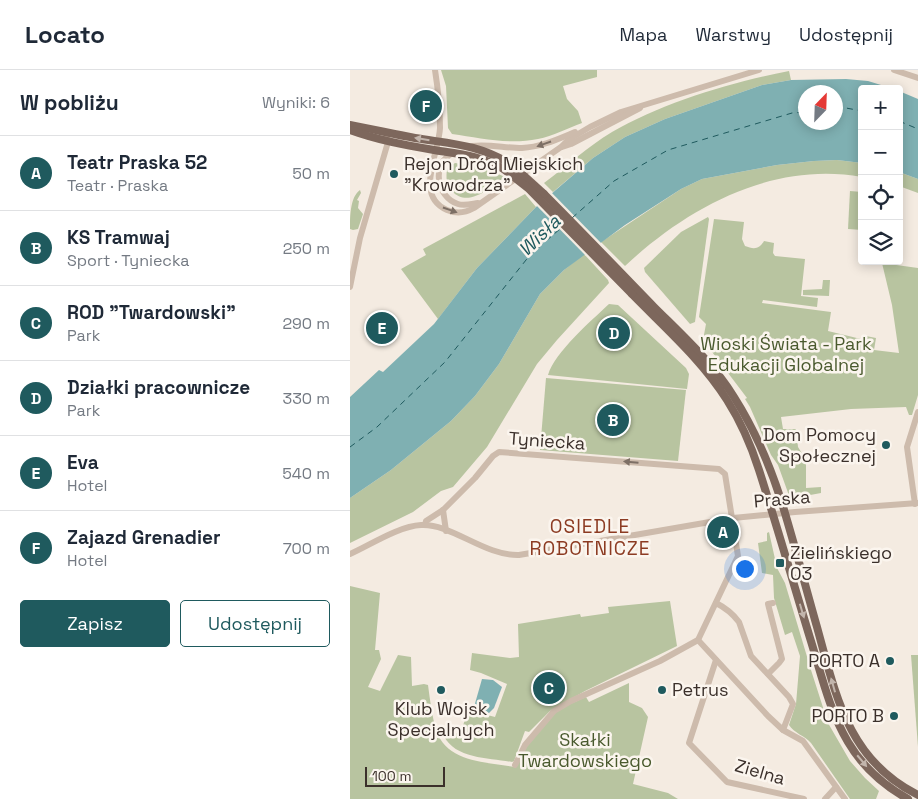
<!DOCTYPE html>
<html lang="pl">
<meta charset="utf-8">
<style>
:root{--surface:#fff;--page:#f2f2f3;--text:#1f2937;--muted:#747a83;--line:#e0e1e3;--accent:#1f5a5e}
body{margin:0;font-family:"Space Grotesk",sans-serif;background:var(--page);color:var(--text)}
.controls{position:absolute;right:15px;top:15px;display:grid;overflow:hidden;border-radius:5px;box-shadow:0 2px 12px #0003}
.controls button{width:45px;height:45px;display:grid;place-items:center;padding:0;border:0;border-bottom:1px solid var(--line);background:var(--surface);color:var(--text);font:25px sans-serif}
.compass{position:absolute;left:448px;top:15px;width:45px;height:45px;border-radius:50%;background:var(--surface);box-shadow:0 2px 12px #0003;rotate:23deg}
.scale{position:absolute;left:15px;bottom:12px;width:80px;box-sizing:border-box;padding-left:5px;border:2px solid #3b302b;border-top:0;font-size:14px;line-height:18px;white-space:nowrap;color:#3b302b;-webkit-text-stroke:4px #fbf5ee;paint-order:stroke}
.you{position:absolute;left:394px;top:498px;width:18px;height:18px;margin:-12px;border:4px solid #fff;border-radius:50%;background:#1a73e8;box-shadow:0 0 0 8px #1a73e833}
.badge{display:grid;place-items:center;width:32px;height:32px;border-radius:50%;background:var(--accent);color:#fff;font-size:16px;font-weight:700}
.pin{position:absolute;translate:-50% -50%;border:2px solid #fff;box-shadow:0 1px 5px #0006}
.list{margin:0;padding:0;list-style:none}
h2{display:flex;justify-content:space-between;align-items:center;height:65px;margin:0;padding:0 20px;font-size:21px}
h2 small{font-size:16px;font-weight:400;color:var(--muted)}
.list li{display:grid;grid-template-columns:32px 1fr auto;gap:15px;align-items:center;box-sizing:border-box;height:75px;padding:0 20px;border-top:1px solid var(--line)}
.list b{display:block;font-size:19px;white-space:nowrap}
.list p{margin:0;font-size:16px;white-space:nowrap;color:var(--muted)}
.list em{font-size:16px;font-style:normal;color:var(--muted)}
.actions{display:flex;gap:10px;padding:15px 20px}
.actions a{flex:1;padding:11px 0;border:1px solid var(--accent);border-radius:5px;text-align:center;font-size:18px;color:var(--accent)}
.actions .main{background:var(--accent);color:#fff}
.icon{flex:none;width:28px;height:28px;fill:none;stroke:currentColor;stroke-width:2;stroke-linecap:round;stroke-linejoin:round}
.map{position:relative;flex:none;width:568px;height:729px;overflow:hidden}
header{display:flex;align-items:center;gap:30px;box-sizing:border-box;height:70px;padding:0 25px;background:var(--surface);border-bottom:1px solid var(--line)}
header strong{font-size:24px}
nav{display:flex;gap:28px;margin-inline-start:auto;font-size:18px}
main{display:flex}
aside{flex:1;background:var(--surface)}
.map>svg:first-child{display:block}
</style>
<header>
<strong>Locato</strong>
<nav><a>Mapa</a><a>Warstwy</a><a>Udostępnij</a></nav>
</header>
<main>
<aside>
<h2>W pobliżu<small>Wyniki: 6</small></h2>
<ul class="list">
<li><span class="badge">A</span><div><b>Teatr Praska 52</b><p>Teatr · Praska</p></div><em>50 m</em></li>
<li><span class="badge">B</span><div><b>KS Tramwaj</b><p>Sport · Tyniecka</p></div><em>250 m</em></li>
<li><span class="badge">C</span><div><b>ROD &quot;Twardowski&quot;</b><p>Park</p></div><em>290 m</em></li>
<li><span class="badge">D</span><div><b>Działki pracownicze</b><p>Park</p></div><em>330 m</em></li>
<li><span class="badge">E</span><div><b>Eva</b><p>Hotel</p></div><em>540 m</em></li>
<li><span class="badge">F</span><div><b>Zajazd Grenadier</b><p>Hotel</p></div><em>700 m</em></li>
</ul>
<div class="actions"><a class="main">Zapisz</a><a>Udostępnij</a></div>
</aside>
<div class="map">
<svg width="568" height="729" viewBox="0 0 568 729">
<rect width="100%" height="100%" fill="#f4ebe1"/>
<g fill="#b8c4a0">
<path d="M91 0H247V7L213 16 217 29 228 41 232 53C218 58 203 66 188 69 159 75 130 68 102 64L98 58 96 16Z"/>
<path d="M439 1 441 10 412 15 315 49 275 67 243 88 203 122 194 113C217 96 237 77 262 62 312 33 381 12 439 1Z"/>
<path d="M487 90 512 93V107C423 91 338 137 275 196L251 172 331 119 352 109 427 95 464 91Z"/>
<path d="M105 93 132 97 155 107C141 117 118 139 102 121 96 115 96 107 97 99Z"/>
<path d="M549 102 568 109V123L549 116Z"/>
<path d="M10 120 11 123 7 130 9 131 8 138 13 144 8 159 3 160 0 159C0 147 0 127 10 120Z"/>
<path d="M500 121 512 122V160L498 159Z"/>
<path d="M175 124 186 137 127 198 88 249 51 199 76 185 73 179Z"/>
<path d="M358 147 359 149 345 252 340 254 295 202 294 198 331 162Z"/>
<path d="M364 149 394 152 392 169 395 176C403 179 409 180 414 171L424 173 423 183 425 186 455 189 451 226 468 228 467 237 413 230 412 233 481 242 478 261 515 270 516 266 526 268 524 280 549 283 542 235 532 193 568 198V325L562 345H559L556 337 501 339 431 347 433 359H446L448 377 456 390V418L471 417V423L444 428 446 435 441 431 428 395 421 385 400 337 395 329 397 328 353 270 356 254 349 247Z"/>
<path d="M234 184 258 210 259 213 207 270 187 294 137 377 103 417 91 421 63 442 0 473V428L41 400 101 351 125 326 149 294 190 224 214 200Z"/>
<path d="M473 210H480L479 226 453 225V220L472 219Z"/>
<path d="M259 234 268 235 336 298 339 304 337 319 198 305C205 282 241 251 259 234Z"/>
<path d="M196 308 336 320 328 391 190 380Z"/>
<path d="M419 462 427 498 435 513 461 600 478 653 500 691 515 708 529 721 526 729H500L461 673C455 666 444 663 439 655L446 634 450 586 442 562 435 565 424 528 423 505 412 503 408 473 417 471V463Z"/>
<path d="M0 516 30 523 25 580H29L31 589 18 617 30 621 48 585 61 587 62 616 74 614 78 615C80 630 82 646 86 660 97 693 137 692 165 697 173 681 190 655 204 643 214 636 225 632 236 627L239 632 279 613V632L292 638 298 647 283 714 318 723 328 729H0Z"/>
<path d="M320 531 327 576 235 621 200 641 179 662 175 661 164 691 162 692C140 688 105 689 94 666L111 662 118 640 145 647 157 614 131 603 120 600 122 583 160 588 169 587 168 554 230 544 231 547 259 543 258 537Z"/>
<path d="M561 585H568V677Z"/>
</g>
<g fill="#7fb0b2" fill-rule="evenodd">
<path d="M496 9 518 11 544 19H512V93L487 90 464 91 427 95 352 109 331 119 275 155 214 200 190 224 149 294 125 326 101 351 41 400 0 428V327L29 300 33 302 84 254 127 198 186 137 243 88 275 67 315 49 412 15 441 10ZM456 22H486V52H456Z"/>
<path d="M549 21 568 29V109L549 102Z"/>
<path d="M132 609 143 610 152 617 144 638 138 644 129 641 124 637Z"/>
</g>
<path fill="#f4ebe1" d="M200 121 252 174 236 186 185 134Z"/>
<g fill="none" stroke-linecap="round" stroke-linejoin="round">
<g stroke="#1f5a5e" stroke-width="1" stroke-dasharray="6 5" stroke-linecap="butt">
<path d="M486 39 496 38 512 41"/>
<path d="M549 51 568 59"/>
<path d="M222 148 264 111 318 80 442 43 456 42"/>
<path d="M0 377 27 357 95 292 180 185 211 158"/>
</g>
<g stroke="#cdbbac" stroke-width="6">
<path d="M85 0C88 19 90 39 90 58 89 83 64 126 97 140 106 144 115 143 124 138L211 77 218 70 240 57 271 42 409 0"/>
<path d="M544 0 568 8"/>
<path d="M122 76C139 74 155 78 172 78 191 77 208 69 225 62"/>
<path d="M212 77 221 74 290 38"/>
<path d="M103 83C81 93 86 127 108 134 114 136 121 134 128 133"/>
<path d="M0 217 10 168 38 72 37 67"/>
<path d="M565 434 557 377 568 342"/>
<path d="M93 440 96 461"/>
<path d="M75 455 76 451 93 440 125 408 143 386 149 382 369 399 375 404 388 486 348 570 310 591 221 631 204 641 175 675 165 695"/>
<path d="M0 484C20 475 49 456 71 455 101 453 134 486 169 485L383 448 445 442 568 433"/>
<path d="M366 533C376 538 383 544 389 552L401 586 439 627 443 634 433 660"/>
<path d="M348 570 418 646 433 660 453 671 495 729"/>
<path d="M366 590 339 673 377 712 454 729"/>
<path d="M418 604 429 593 432 589 418 534 423 533"/>
<path d="M475 729 486 717"/>
</g>
<g stroke="#7d675c" stroke-width="8">
<path d="M0 55C22 59 43 64 65 68 102 74 128 74 162 95"/>
<path d="M0 60C27 70 55 75 84 80 109 84 133 86 155 100"/>
<path d="M194 124C231 161 267 199 304 237 332 265 363 293 384 327 403 357 420 396 431 430 444 472 455 515 467 557 486 626 498 690 568 725"/>
<path d="M282 224C314 257 352 290 377 330 391 352 401 375 409 400 427 456 443 512 460 568 471 603 479 640 498 672 512 696 533 715 558 729"/>
</g>
<g stroke="#7d675c" stroke-width="8">
<path d="M162 95 194 124"/>
<path d="M155 100 178 118 282 224"/>
</g>
</g>
<defs><path id="oneway-solid" d="M-6-.8H1V-3.2L6.5 0L1 3.2V.8H-6Z" transform="scale(1.25)"/></defs>
<g fill="#c2b5ac">
<use href="#oneway-solid" transform="translate(72 69) rotate(-171)"/>
<use href="#oneway-solid" transform="translate(452 541) rotate(73)"/>
<use href="#oneway-solid" transform="translate(483 615) rotate(-106)"/>
<use href="#oneway-solid" transform="translate(512 691) rotate(50)"/>
</g>
<g fill="#7d6f65">
<use href="#oneway-solid" transform="translate(194 74) rotate(161)"/>
<use href="#oneway-solid" transform="translate(100 140) rotate(19)"/>
<use href="#oneway-solid" transform="translate(281 392) rotate(-175)"/>
</g>
<g fill="#1f5a5e" stroke="#fbf5ee" stroke-width="2">
<circle cx="44" cy="104" r="5"/>
<circle cx="536" cy="375" r="5"/>
<rect x="425" y="488" width="10" height="10" rx="2.5"/>
<circle cx="540" cy="591" r="5"/>
<circle cx="91" cy="620" r="5"/>
<circle cx="312" cy="620" r="5"/>
<circle cx="544" cy="646" r="5"/>
</g>
<g text-anchor="middle" stroke-width="5" stroke-linejoin="round" paint-order="stroke">
<g font-size="18" fill="#3b302b" stroke="#fbf5ee" text-anchor="start">
<text x="54" y="100">Rejon Dróg Miejskich<tspan x="54" dy="21">"Krowodrza"</tspan></text>
<text x="526" y="371" text-anchor="end">Dom Pomocy<tspan x="526" dy="21">Społecznej</tspan></text>
<text x="440" y="489">Zielińskiego<tspan x="440" dy="21">03</tspan></text>
<text x="530" y="597" text-anchor="end">PORTO A</text>
<text x="322" y="626">Petrus</text>
<text x="91" y="645" text-anchor="middle">Klub Wojsk<tspan x="91" dy="21">Specjalnych</tspan></text>
<text x="534" y="652" text-anchor="end">PORTO B</text>
</g>
<g font-size="18" fill="#4a5a2e" stroke="#fbf5ee">
<text x="436" y="280">Wioski Świata - Park<tspan x="436" dy="21">Edukacji Globalnej</tspan></text>
<text x="235" y="676">Skałki<tspan x="235" dy="21">Twardowskiego</tspan></text>
</g>
<g font-size="18" fill="#3b302b" stroke="#fbf5ee">
<text transform="translate(197 371) rotate(4)" y="6">Tyniecka</text>
<text transform="translate(432 429) rotate(-5)" y="6">Praska</text>
<text transform="translate(410 702) rotate(16)" y="6">Zielna</text>
</g>
<g font-size="19" font-style="italic" fill="#1f5a5e" stroke="#fbf5ee">
<text transform="translate(189 165) rotate(-44)" y="7">Wisła</text>
</g>
<g font-size="19" letter-spacing="1" fill="#8c3b22" stroke="#fbf5ee">
<text x="240" y="463">OSIEDLE<tspan x="240" dy="22">ROBOTNICZE</tspan></text>
</g>
</g>
</svg>
<div class="controls">
<button>+</button>
<button>−</button>
<button><svg class="icon" aria-label="locate" viewBox="0 0 24 24"><circle cx="12" cy="12" r="6"/><path d="M12 2v4M12 18v4M2 12h4M18 12h4"/></svg></button>
<button><svg class="icon" aria-label="layers" viewBox="0 0 24 24"><path d="M12 4l9 5-9 5-9-5zM3 14l9 5 9-5"/></svg></button>
</div>
<svg class="compass" viewBox="-18 -18 36 36"><path d="M0-13l5 13h-10z" fill="#e53935"/><path d="M0 13l5-13h-10z" fill="#747a83"/></svg>
<div class="scale">100 m</div>
<div class="you"></div>
<div class="pin badge" style="left:373px;top:462px">A</div>
<div class="pin badge" style="left:263px;top:350px">B</div>
<div class="pin badge" style="left:199px;top:618px">C</div>
<div class="pin badge" style="left:264px;top:263px">D</div>
<div class="pin badge" style="left:32px;top:258px">E</div>
<div class="pin badge" style="left:76px;top:36px">F</div>
</div>
</main>
